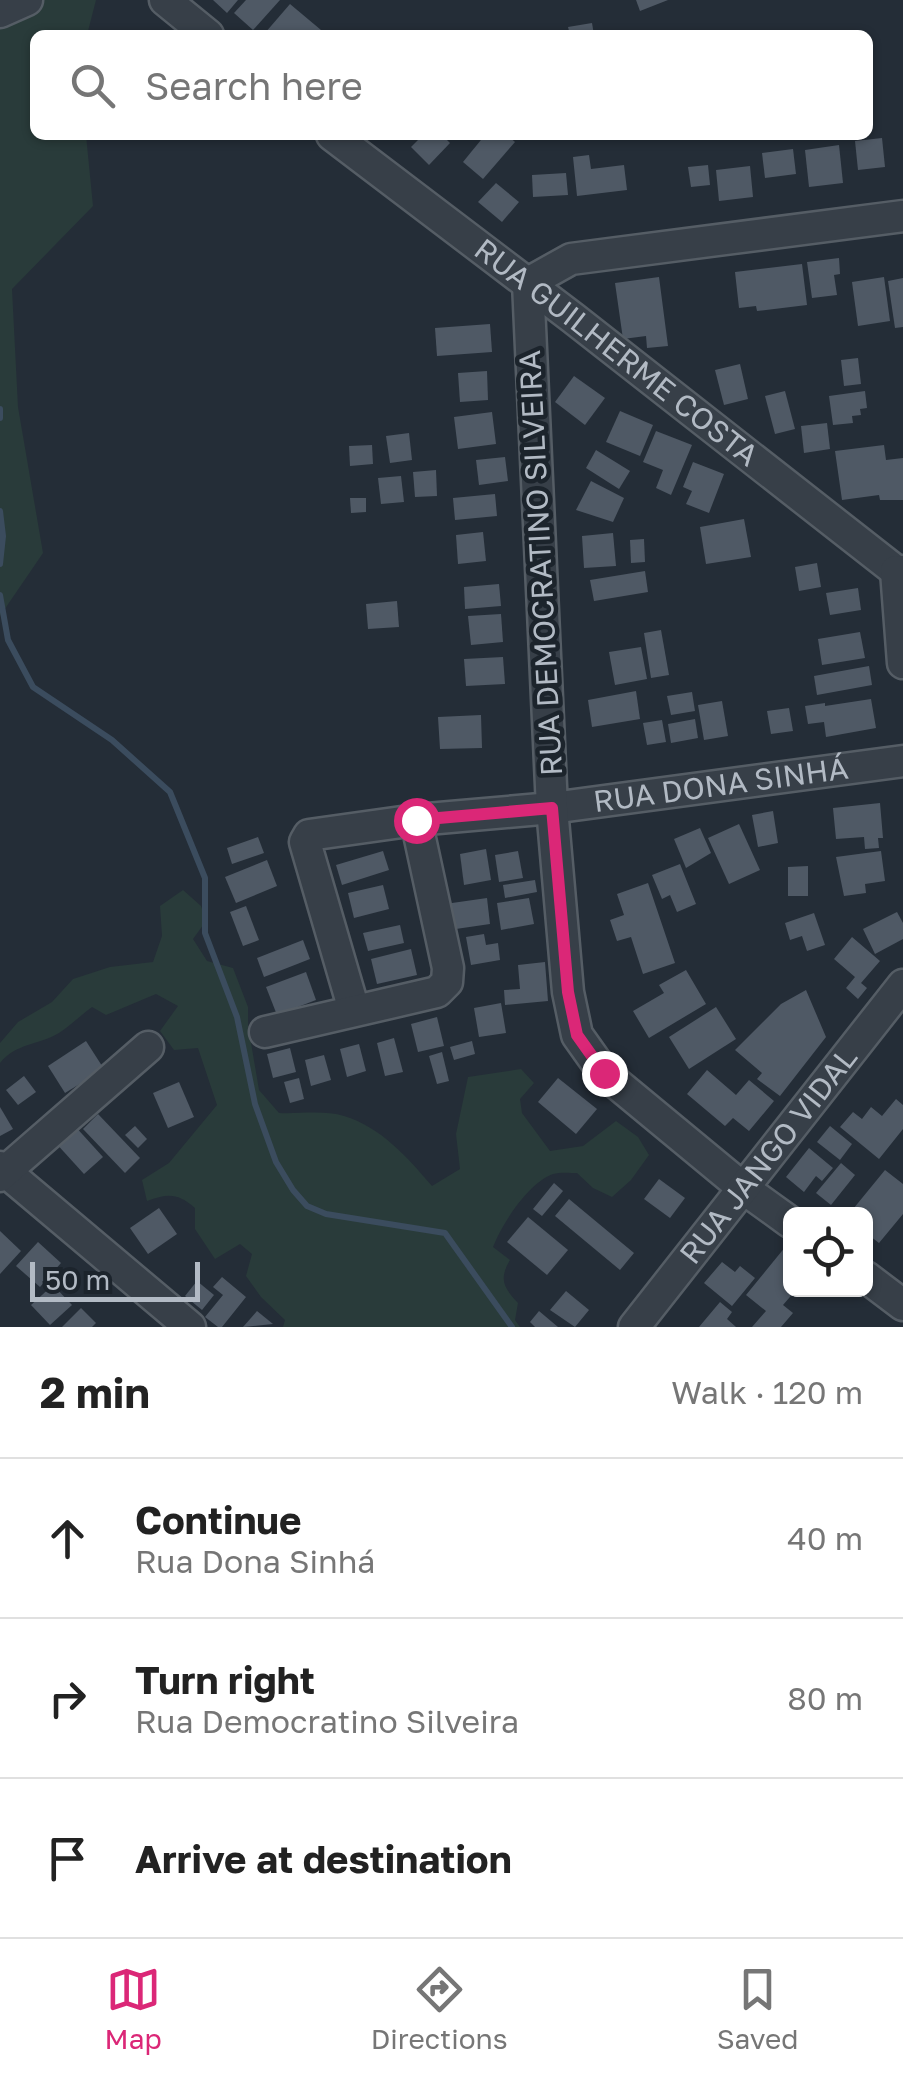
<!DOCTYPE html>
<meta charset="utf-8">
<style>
:root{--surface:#fff;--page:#f6f6f6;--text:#222;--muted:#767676;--line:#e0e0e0;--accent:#db2777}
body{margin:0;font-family:"Golos Text",sans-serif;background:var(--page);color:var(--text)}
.controls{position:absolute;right:30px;bottom:30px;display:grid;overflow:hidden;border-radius:15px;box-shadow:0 2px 8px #0004}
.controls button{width:90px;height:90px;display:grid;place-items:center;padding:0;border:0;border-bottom:2px solid var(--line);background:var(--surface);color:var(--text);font:50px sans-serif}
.scale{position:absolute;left:30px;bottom:25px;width:170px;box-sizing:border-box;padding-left:10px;border:5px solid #b2bac4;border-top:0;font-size:28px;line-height:35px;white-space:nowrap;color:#b2bac4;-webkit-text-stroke:8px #1c242c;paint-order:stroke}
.stop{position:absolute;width:30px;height:30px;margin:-22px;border:8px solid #db2777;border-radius:50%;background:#fff}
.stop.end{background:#db2777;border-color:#fff;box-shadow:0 2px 10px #0008}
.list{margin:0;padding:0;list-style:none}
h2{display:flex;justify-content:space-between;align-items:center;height:130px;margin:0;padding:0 40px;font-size:42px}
h2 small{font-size:32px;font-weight:400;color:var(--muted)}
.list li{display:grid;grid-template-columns:65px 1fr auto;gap:30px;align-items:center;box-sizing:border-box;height:160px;padding:0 40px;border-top:2px solid var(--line)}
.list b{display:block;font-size:38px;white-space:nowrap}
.list p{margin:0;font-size:32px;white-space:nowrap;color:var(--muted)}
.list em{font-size:32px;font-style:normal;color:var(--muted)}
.icon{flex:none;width:55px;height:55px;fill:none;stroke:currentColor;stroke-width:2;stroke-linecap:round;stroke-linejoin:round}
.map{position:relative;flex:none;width:903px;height:1327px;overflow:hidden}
.search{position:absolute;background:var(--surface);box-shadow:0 2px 8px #0004;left:30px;right:30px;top:30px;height:110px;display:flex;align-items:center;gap:25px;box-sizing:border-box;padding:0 35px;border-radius:15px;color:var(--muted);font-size:38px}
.sheet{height:610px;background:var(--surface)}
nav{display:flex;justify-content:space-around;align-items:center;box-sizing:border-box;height:140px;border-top:2px solid var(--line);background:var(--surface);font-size:28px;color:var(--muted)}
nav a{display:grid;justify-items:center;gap:5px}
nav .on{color:var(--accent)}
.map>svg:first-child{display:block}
</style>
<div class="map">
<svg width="903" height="1327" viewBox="0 0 903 1327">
<rect width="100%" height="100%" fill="#242d37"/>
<g fill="#293b3a">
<path d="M0 0H96L87 35H35V135H86L93 206 12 289 18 407 43 553 0 616Z"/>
<path d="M183 890 201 906 206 921 193 939 207 961 233 968 248 1007V1025L259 1090 279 1113C299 1114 325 1110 344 1116 381 1127 408 1158 432 1186L460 1169 456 1134 468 1077 521 1069 534 1083 520 1099 522 1113 550 1151 583 1146 616 1121 638 1137 649 1155 631 1180 612 1197 593 1188 577 1173C570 1173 560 1172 553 1174 528 1183 502 1224 493 1247L510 1260C499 1279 503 1287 518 1303L515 1320 520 1327H283L285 1320 261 1297 246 1276 252 1254 240 1244 215 1259 195 1229V1208C178 1193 168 1193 147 1201L142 1180 169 1163 217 1105 198 1048 174 1050 160 1031 178 1006 156 994 106 1015 92 1007C81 1015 70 1026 59 1033 39 1045 16 1043 0 1063V1043L18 1022 52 1002 73 979 110 967 153 962 162 936 160 906Z"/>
</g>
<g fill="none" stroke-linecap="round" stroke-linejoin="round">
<g stroke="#3b4c5e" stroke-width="6">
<path d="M0 409V418"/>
<path d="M0 511 3 536 0 564"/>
<path d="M0 595 8 640 33 687 112 740 170 792 205 878V933L237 1017 255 1104 276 1162 293 1190 307 1206 326 1214 445 1233 512 1327"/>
</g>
</g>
<g fill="#4f5965">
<path d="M213 0H238L227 13Z"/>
<path d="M246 0H280L253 30 234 13Z"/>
<path d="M636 0H668L640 11Z"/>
<path d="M290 4 321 30 317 35 265 33Z"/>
<path d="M592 23 594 35H570L568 27Z"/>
<path d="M423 135H442L450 143 429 165 411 147Z"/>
<path d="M485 135H507L515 142 483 179 463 162Z"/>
<path d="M882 138 885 167 858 170 855 141Z"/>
<path d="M839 145 843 183 809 187 805 150Z"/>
<path d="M793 149 796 174 765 178 762 153Z"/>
<path d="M589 155 591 169 624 165 627 190 577 196 573 157Z"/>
<path d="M708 165 710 185 691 187 688 167Z"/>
<path d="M750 166 753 197 719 201 716 170Z"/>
<path d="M566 173 568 195 533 197 532 175Z"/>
<path d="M496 183 519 202 502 222 478 202Z"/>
<path d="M839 258 840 274 834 275 837 295 812 298 807 262Z"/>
<path d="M802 264 807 305 757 311 756 306 739 308 735 272Z"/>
<path d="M659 277 668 346 647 348 646 336 623 339 615 283Z"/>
<path d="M884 277 890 321 858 326 852 282Z"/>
<path d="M903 278V327L895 328 888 281Z"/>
<path d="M490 324 492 352 437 356 435 328Z"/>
<path d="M858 358 861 384 844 386 841 360Z"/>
<path d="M740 364 748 399 724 405 715 370Z"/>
<path d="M487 371 488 400 460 402 458 373Z"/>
<path d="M574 376 605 398 585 425 555 402Z"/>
<path d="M785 391 795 429 775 434 765 396Z"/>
<path d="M865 391 867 408 860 409 861 415 852 416 853 423 833 425 829 396Z"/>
<path d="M620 411 653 425 640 456 606 442Z"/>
<path d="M492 412 496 444 458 449 454 417Z"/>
<path d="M827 423 830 449 804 453 801 426Z"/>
<path d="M656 431 692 445 671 495 656 488 663 470 643 462Z"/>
<path d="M409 433 412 460 390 463 386 436Z"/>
<path d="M372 445 373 464 350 466 349 446Z"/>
<path d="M884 445 886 460 903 458V500H880L879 495 842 500 835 451Z"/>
<path d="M596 450 630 471 619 489 586 468Z"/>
<path d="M505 457 508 481 479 485 476 460Z"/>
<path d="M693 462 724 474 709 513 686 504 692 491 683 487Z"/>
<path d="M436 470 437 496 415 497 413 472Z"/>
<path d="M401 476 404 502 381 504 378 478Z"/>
<path d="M591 481 624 498 613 522 576 510Z"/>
<path d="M495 494 497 516 455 520 453 498Z"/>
<path d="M350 498H366V512L351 513Z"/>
<path d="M744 519 751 557 706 564 700 527Z"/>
<path d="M483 532 486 561 458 564 456 535Z"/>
<path d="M613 533 616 566 584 568 582 536Z"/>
<path d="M644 539 645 562 631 563 630 540Z"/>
<path d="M817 563 821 587 799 591 795 567Z"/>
<path d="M645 571 648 592 594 601 590 580Z"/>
<path d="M499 584 501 606 465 609 464 587Z"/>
<path d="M858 588 861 610 830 615 826 593Z"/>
<path d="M397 601 399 627 368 629 366 604Z"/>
<path d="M501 614 503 642 471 645 468 616Z"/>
<path d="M661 630 669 675 651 678 644 633Z"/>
<path d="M860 632 865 658 822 665 818 639Z"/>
<path d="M641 647 647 679 615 685 609 652Z"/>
<path d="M503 657 505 684 466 686 464 659Z"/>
<path d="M869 666 872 685 817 695 814 676Z"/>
<path d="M636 691 640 719 592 727 588 700Z"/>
<path d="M692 692 695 711 671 715 667 696Z"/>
<path d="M871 699 876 728 826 737 824 722 808 724 805 706 825 703V706Z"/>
<path d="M722 701 728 736 704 740 698 705Z"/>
<path d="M789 708 793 731 771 734 767 711Z"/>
<path d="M481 715 482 748 440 749 438 717Z"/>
<path d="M695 719 698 738 671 743 668 724Z"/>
<path d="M662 720 666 742 647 745 643 723Z"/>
<path d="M880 803 883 838H878L879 848 865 849 864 837 836 839 833 808Z"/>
<path d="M773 811 778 843 758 847 752 815Z"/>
<path d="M739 824 760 870 729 884 708 838Z"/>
<path d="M700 828 711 853 686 868 674 839Z"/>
<path d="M258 837 264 853 232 864 227 848Z"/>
<path d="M486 849 491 880 464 885 460 854Z"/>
<path d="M383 851 389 870 342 885 336 865Z"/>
<path d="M518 851 523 878 499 882 495 855Z"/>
<path d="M881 851 885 881 865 884 866 893 844 896 836 857Z"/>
<path d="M267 860 277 886 236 903 225 877Z"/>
<path d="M680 864 696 904 677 912 670 895 662 899 652 875Z"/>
<path d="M808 866V896H788V867Z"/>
<path d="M535 880 537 892 505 898 503 885Z"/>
<path d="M648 883 675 963 643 974 631 937 617 941 610 920 624 915 617 894Z"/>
<path d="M383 885 389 909 354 918 348 893Z"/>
<path d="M487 898 490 924 449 930 445 904Z"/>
<path d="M529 898 534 924 501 930 497 903Z"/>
<path d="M246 906 259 940 243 946 230 912Z"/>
<path d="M897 912 903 923V939L875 954 863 929Z"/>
<path d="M814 913 825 945 807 951 802 936 790 940 785 923Z"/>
<path d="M400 925 404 943 368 951 363 933Z"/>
<path d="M484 934 486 945 498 943 500 960 471 965 466 937Z"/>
<path d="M852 937 880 961 861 983 867 988 858 999 846 988 855 977 834 959Z"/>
<path d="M303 940 310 959 264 977 257 958Z"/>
<path d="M411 949 417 975 377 984 371 959Z"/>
<path d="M545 962 548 1001 505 1005 504 990 520 989 518 965Z"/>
<path d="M686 970 706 1004 649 1038 633 1011 664 993 659 985Z"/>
<path d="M306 972 316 1000 277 1015 266 987Z"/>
<path d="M806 990 826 1037 780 1096 757 1079 762 1073 735 1050 781 1004Z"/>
<path d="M501 1003 506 1033 479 1037 474 1008Z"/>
<path d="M716 1007 736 1039 689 1069 669 1037Z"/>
<path d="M437 1017 444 1046 418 1052 411 1024Z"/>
<path d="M394 1038 403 1072 385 1076 377 1043Z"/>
<path d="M86 1041 104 1069 65 1093 48 1066Z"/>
<path d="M472 1041 475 1054 454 1060 450 1047Z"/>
<path d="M359 1044 366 1071 347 1077 340 1049Z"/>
<path d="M290 1048 296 1072 273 1078 267 1054Z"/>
<path d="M442 1052 449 1081 437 1084 429 1056Z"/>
<path d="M324 1055 331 1080 311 1086 305 1060Z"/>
<path d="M707 1070 736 1095 749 1080 774 1101 749 1131 733 1118 725 1126 687 1094Z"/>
<path d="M24 1076 36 1092 18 1105 6 1090Z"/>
<path d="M299 1078 304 1099 290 1103 284 1082Z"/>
<path d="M558 1078 597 1109 576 1134 538 1102Z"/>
<path d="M179 1082 194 1117 168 1128 153 1093Z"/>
<path d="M896 1099 903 1105V1129L879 1159 840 1127 853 1112 862 1119 871 1107 882 1116Z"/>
<path d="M0 1107 13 1129 0 1136Z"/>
<path d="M98 1114 140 1158 125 1173 83 1129Z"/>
<path d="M73 1124 103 1157 84 1174 54 1141Z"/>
<path d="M135 1126 147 1139 138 1148 125 1135Z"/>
<path d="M830 1126 852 1144 840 1160 817 1142Z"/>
<path d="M809 1148 833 1168 822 1181 816 1176 804 1192 786 1177Z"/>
<path d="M841 1163 855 1175 831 1205 816 1193Z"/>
<path d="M885 1170 903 1184V1214L879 1243 866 1233V1214H849Z"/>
<path d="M659 1179 685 1198 670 1218 644 1199Z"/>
<path d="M554 1183 563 1191 542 1216 533 1209Z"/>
<path d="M569 1199 634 1253 620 1270 555 1216Z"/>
<path d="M159 1208 177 1234 148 1254 130 1228Z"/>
<path d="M528 1217 568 1250 547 1275 507 1242Z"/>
<path d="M0 1231 21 1251 0 1274Z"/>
<path d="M38 1242 61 1263 40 1287 16 1266Z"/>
<path d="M786 1246 790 1250V1290H796L783 1305 793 1313 781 1327H752L766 1311 746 1295Z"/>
<path d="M722 1262 735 1272 740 1266 755 1278 732 1306 704 1283Z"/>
<path d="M222 1277 246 1297 222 1327H218L205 1317 223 1295 213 1287Z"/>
<path d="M197 1281 214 1295 202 1310 185 1296Z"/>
<path d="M53 1285 72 1305 50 1325 31 1305Z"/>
<path d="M566 1291 589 1310 575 1327 550 1310Z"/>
<path d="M720 1302 732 1312 727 1319 736 1327H699Z"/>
<path d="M81 1308 96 1323 92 1327H62Z"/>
<path d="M257 1311 273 1324 243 1327Z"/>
<path d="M539 1311 558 1327H535L530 1322Z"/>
</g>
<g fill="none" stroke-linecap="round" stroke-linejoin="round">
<defs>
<g id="minor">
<path d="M165 0 208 35"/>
<path d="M0 12 27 0"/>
<path id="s1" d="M332 135 573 318 896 571H903"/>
<path d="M896 571 903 663"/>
<path id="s2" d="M354 1010 305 842 309 835 416 820 552 808 903 761"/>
<path d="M265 1032 437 992 447 982 448 968 416 820"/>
<path d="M0 1167 190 1327"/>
<path d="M0 1176 148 1047"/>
<path d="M790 1222 743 1188 604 1073 577 1035 568 992 552 808 528 283 571 259 903 216"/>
<path d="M866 1277 903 1305"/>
<path id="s3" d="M634 1327 903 985"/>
</g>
</defs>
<use href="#minor" stroke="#555d65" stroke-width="35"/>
<use href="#minor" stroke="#373f48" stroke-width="30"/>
</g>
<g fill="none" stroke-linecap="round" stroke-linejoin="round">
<path stroke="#db2777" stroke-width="12" d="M416 820 552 808 568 992 577 1035 604 1073"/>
</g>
<g text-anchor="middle" stroke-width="9" stroke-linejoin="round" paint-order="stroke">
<g font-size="30" fill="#b2bac4" stroke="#1c242c">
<text dy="10" stroke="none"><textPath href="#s1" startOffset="358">RUA GUILHERME COSTA</textPath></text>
<text transform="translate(541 563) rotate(-93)" y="10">RUA DEMOCRATINO SILVEIRA</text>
<text dy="10" stroke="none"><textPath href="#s2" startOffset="598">RUA DONA SINHÁ</textPath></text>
<text dy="10" stroke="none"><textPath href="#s3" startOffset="218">RUA JANGO VIDAL</textPath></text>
</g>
</g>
</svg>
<div class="controls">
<button><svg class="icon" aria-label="locate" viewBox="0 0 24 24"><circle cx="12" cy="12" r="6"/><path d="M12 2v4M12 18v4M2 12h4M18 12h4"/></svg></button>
</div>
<div class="scale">50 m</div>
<div class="stop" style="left:416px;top:820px"></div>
<div class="stop end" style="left:604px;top:1073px"></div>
<div class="search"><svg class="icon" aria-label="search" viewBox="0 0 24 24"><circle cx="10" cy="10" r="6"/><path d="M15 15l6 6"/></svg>Search here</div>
</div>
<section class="sheet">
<h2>2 min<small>Walk · 120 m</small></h2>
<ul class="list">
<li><svg class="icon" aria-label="ahead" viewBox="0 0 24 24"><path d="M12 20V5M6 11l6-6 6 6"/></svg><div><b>Continue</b><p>Rua Dona Sinhá</p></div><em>40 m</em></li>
<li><svg class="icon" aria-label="right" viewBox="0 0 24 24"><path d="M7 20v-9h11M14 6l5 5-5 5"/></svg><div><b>Turn right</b><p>Rua Democratino Silveira</p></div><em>80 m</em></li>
<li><svg class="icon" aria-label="arrive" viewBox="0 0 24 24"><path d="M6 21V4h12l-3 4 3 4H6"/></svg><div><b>Arrive at destination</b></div></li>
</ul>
</section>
<nav>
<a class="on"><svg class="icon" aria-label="map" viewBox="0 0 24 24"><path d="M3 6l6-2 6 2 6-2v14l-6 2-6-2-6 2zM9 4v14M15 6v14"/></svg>Map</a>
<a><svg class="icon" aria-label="directions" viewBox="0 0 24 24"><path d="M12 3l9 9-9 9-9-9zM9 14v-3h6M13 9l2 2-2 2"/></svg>Directions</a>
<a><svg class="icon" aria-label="saved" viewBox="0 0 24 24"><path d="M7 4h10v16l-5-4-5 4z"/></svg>Saved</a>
</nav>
